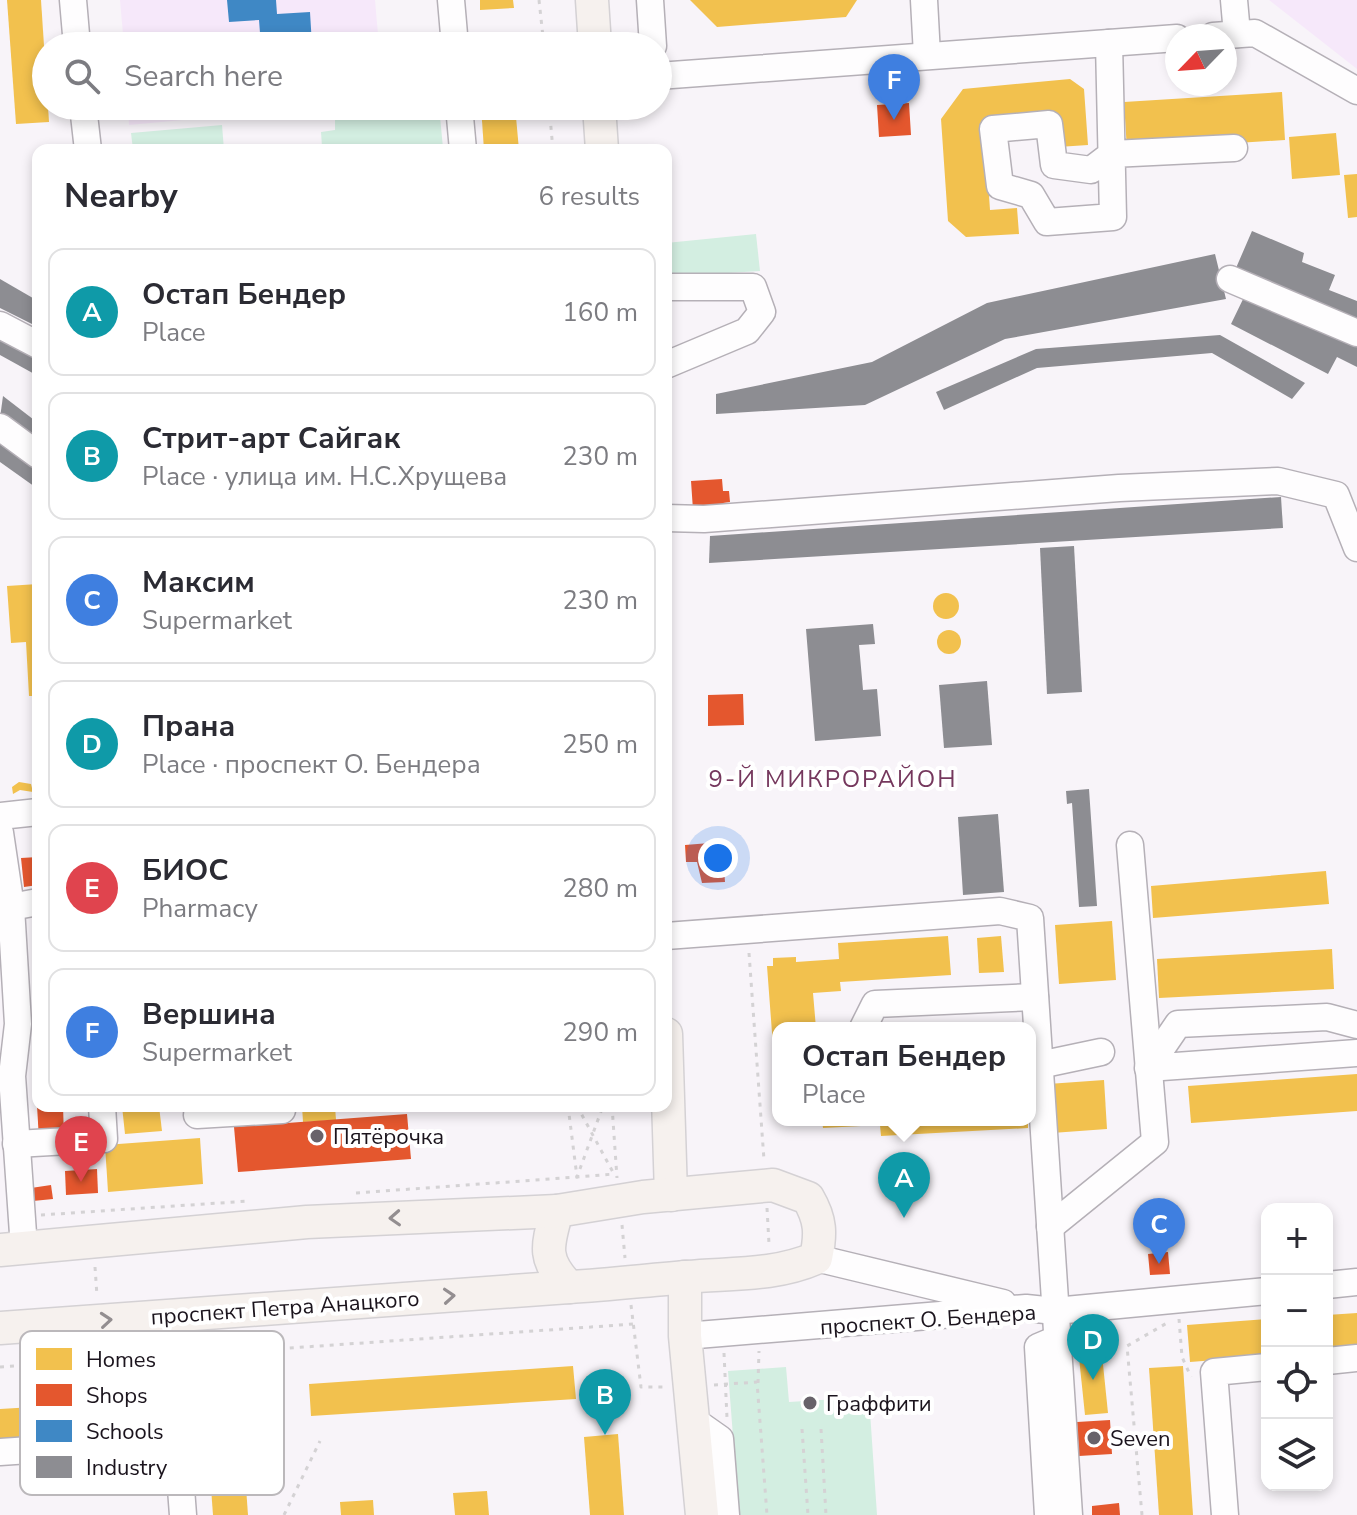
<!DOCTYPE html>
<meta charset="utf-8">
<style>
:root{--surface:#fff;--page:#f7f7f7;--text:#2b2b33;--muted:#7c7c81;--line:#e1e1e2;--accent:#68626a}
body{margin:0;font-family:"Nunito Sans",sans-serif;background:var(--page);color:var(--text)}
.controls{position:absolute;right:24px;bottom:24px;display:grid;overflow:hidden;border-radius:16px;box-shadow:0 4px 12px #0003}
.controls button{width:72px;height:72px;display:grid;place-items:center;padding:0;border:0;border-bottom:2px solid var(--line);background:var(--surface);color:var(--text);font:40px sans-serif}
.compass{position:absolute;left:1165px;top:24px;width:72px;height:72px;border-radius:50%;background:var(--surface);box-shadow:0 4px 12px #0003;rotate:245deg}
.you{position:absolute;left:718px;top:858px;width:28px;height:28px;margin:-20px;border:6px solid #fff;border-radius:50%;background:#1a73e8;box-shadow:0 0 0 12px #1a73e833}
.badge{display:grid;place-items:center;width:52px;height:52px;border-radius:50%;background:var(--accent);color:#fff;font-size:26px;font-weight:700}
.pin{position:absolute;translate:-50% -66px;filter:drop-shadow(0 2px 4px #0008)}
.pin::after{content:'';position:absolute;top:42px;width:28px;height:24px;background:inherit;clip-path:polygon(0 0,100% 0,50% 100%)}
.popup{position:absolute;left:772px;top:1022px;width:264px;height:104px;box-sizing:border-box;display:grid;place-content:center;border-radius:16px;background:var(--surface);filter:drop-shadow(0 2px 6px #0005);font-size:26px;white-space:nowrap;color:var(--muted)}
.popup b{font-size:30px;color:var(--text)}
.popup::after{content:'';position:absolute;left:50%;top:100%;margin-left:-16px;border:16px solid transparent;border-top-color:var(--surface)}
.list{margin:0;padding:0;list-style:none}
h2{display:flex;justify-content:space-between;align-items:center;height:104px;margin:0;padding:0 32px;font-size:34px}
h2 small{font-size:26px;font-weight:400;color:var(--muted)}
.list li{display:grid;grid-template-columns:52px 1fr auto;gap:24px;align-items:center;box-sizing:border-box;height:128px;margin:0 16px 16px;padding:0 16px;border:2px solid var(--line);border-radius:16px}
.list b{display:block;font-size:30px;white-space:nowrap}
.list p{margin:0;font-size:26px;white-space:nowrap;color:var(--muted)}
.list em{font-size:26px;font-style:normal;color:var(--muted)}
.icon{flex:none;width:44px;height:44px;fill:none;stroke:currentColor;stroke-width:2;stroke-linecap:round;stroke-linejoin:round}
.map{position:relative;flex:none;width:1357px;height:1515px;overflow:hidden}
.search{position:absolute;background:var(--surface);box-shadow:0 4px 12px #0003;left:32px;top:32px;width:640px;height:88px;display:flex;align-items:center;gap:20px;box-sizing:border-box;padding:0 28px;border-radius:44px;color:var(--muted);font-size:30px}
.panel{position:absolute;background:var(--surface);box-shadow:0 4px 12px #0003;left:32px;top:144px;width:640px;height:968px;border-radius:16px}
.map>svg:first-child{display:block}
</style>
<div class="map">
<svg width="1357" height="1515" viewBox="0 0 1357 1515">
<rect width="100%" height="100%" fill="#f8f4f9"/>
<g fill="#f6e8fa">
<path d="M120 0H375L379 46H124Z"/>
<path d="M1269 0H1357V69Z"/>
<path d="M128 106H333L129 125Z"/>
</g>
<g fill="#d3eee1">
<path d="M439 106 443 148 322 147 321 132 335 130V111Z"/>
<path d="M222 125 224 150H133L131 133Z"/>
<path d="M756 234 760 271 666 277V243Z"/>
<path d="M786 1367 789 1402 869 1397 877 1515H739L728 1371Z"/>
</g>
<g fill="#f2c14e">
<path d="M7 0H41L49 122 16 124Z"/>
<path d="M480 0H513L514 8 480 10Z"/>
<path d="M690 0H857L846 17 717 27Z"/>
<path d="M1070 79 1084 89 1088 145 1058 147 1056 118 984 123 990 210 1017 208 1019 234 966 237 948 221 941 119 963 89Z"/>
<path d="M1282 92 1285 140 1127 150 1124 102Z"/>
<path d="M481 106H515L519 150H484Z"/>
<path d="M1336 133 1340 175 1292 179 1289 137Z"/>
<path d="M1357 174V217L1348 218 1344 175Z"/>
<path d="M38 584V696H29L26 642 11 643 7 586Z"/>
<circle cx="946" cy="606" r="13"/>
<circle cx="949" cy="642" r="12"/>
<path d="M19 782 31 784 33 792 20 790 13 794 12 787Z"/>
<path d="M1326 871 1329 904 1153 918 1151 886Z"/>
<path d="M1112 921 1116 980 1059 984 1055 925Z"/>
<path d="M948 936 951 975 840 982 841 991 813 993 816 1028H778V1046H773L767 966H773V958L796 957V962L839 959 838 943Z"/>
<path d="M1001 936 1004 972 979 973 977 938Z"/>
<path d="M1332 949 1334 989 1159 998 1157 959Z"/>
<path d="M1357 1074V1111L1191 1123 1188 1086Z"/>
<path d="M1104 1080 1107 1129 1052 1133 1048 1084Z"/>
<path d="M122 1106H159L162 1131 125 1134Z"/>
<path d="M302 1106H335L336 1120 303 1122Z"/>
<path d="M822 1120H1028V1128L881 1136 880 1125 823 1128Z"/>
<path d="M200 1138 203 1184 108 1192 105 1145Z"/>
<path d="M1357 1313V1350L1327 1352V1315Z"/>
<path d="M1267 1319V1356L1190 1362 1187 1325Z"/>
<path d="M1101 1345 1108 1413 1085 1415 1078 1348Z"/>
<path d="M573 1366 576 1399 311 1416 309 1384Z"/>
<path d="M1183 1366 1193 1515H1159L1149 1368Z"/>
<path d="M239 1391 248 1515H213L204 1393Z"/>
<circle cx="621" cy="1404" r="7"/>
<path d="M133 1401 135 1435 0 1443V1409Z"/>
<path d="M618 1434 624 1515H590L584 1437Z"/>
<path d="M487 1491 489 1515H455L453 1493Z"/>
<path d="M373 1500 374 1515H341L340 1502Z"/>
</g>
<g fill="#e4572e">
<path d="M909 103 911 135 879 137 877 105Z"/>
<path d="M722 479 723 491H729L730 502 723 503V508L693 510 691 481Z"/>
<path d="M743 694 744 725 708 726V695Z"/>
<path d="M722 842 725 882 702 883 697 862H686L685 845Z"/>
<path d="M38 857V885L24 887 21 858Z"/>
<path d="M37 1106H63L64 1138 39 1139Z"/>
<path d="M407 1114 411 1159 238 1172 234 1127Z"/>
<path d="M97 1169 98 1193 66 1195 65 1171Z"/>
<path d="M51 1185 53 1199 33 1201 31 1188Z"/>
<path d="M1168 1252 1170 1274 1150 1275 1148 1254Z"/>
<path d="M1110 1420 1112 1454 1079 1456 1077 1422Z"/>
<path d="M1119 1503 1120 1515H1092V1506Z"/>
</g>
<path fill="#3f88c5" d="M227 0H276L277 14 310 12 312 45 261 46 259 20 229 22Z"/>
<g fill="#8d8d92">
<path d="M1252 231 1304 253 1302 262 1335 275 1329 290 1357 301V322L1236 268Z"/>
<path d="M1215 254 1226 299 1005 339 865 405 716 414V394L872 362 987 303Z"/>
<path d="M0 279 38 301V327L0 308Z"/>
<path d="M1246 293 1357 346V367L1337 357 1328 374 1231 324Z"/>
<path d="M0 334 38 355V376L0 355Z"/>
<path d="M1220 335 1305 383 1292 399 1212 353 1037 368 944 410 936 392 1036 349Z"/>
<path d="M3 396 38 423V446L0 418Z"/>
<path d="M0 439 38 469V489L0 462Z"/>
<path d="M1281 497 1283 528 709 563 710 536Z"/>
<path d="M1074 546 1082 692 1047 694 1040 548Z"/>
<path d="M873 624 875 644 859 645 863 690 877 689 881 736 815 741 806 629Z"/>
<path d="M987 681 992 745 944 748 939 685Z"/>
<path d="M1089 789 1097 906 1079 907 1072 803 1067 804 1066 791Z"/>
<path d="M998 814 1004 892 963 895 958 817Z"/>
</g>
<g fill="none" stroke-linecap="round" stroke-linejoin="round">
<defs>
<g id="minor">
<path d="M73 0 77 46"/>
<path d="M451 0 455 46"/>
<path d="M650 0 653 46"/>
<path d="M924 0 927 55"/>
<path d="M1234 0 1237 34"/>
<path d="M1213 36 1255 33 1357 91"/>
<path d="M1109 43 1113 217 1047 222 1031 195 1000 186 993 129 1049 124 1054 165 1091 170 1112 154 1234 148"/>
<path d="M658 76 1177 38"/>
<path d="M83 106 88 150"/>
<path d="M459 106 463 150"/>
<path d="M1230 279 1357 333"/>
<path d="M666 287H753L762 312 747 331 666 365"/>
<path d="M0 325 38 345"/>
<path d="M0 427 38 455"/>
<path d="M666 518 704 519 1119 488 1278 481 1336 495 1357 548"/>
<path d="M0 816 38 812"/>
<path d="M0 833 11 907"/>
<path d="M666 936 1000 911 1030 918 1069 1515"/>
<path d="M1357 1025 1327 1017 1178 1024 1148 1068 1357 1053"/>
<path d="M863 1028 875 1004 1035 997"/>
<path d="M1030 1067 1101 1052"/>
<path d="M197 1115 282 1110V1106"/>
<path d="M16 1144 104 1139 102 1106"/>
<path d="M1050 1227 1155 1142 1130 845"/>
<path d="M24 1248 12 1076 18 1024 11 907 38 902"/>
<path d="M816 1258 1003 1303"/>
<path d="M1327 1285 1357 1282"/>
<path d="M168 1315 183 1515"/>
<path d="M685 1336 1026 1308 1055 1311 1267 1291"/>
<path d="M1327 1361 1357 1358"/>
<path d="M693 1420 720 1439 726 1515"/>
<path d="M0 1452 177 1440"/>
<path d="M1048 1515 1038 1347 1057 1339"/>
<path d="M1225 1515 1214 1372 1267 1367"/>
</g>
<g id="major">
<path d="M592 0 595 46"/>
<path d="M599 106 602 150"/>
<path d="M666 1034 671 1195"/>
<path d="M773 1185 808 1198C821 1220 821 1234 816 1258 775 1276 731 1273 687 1277 648 1280 609 1285 569 1287 542 1259 547 1246 557 1211L643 1197Z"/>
<path d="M0 1250 307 1222 557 1211"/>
<path d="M685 1277V1336L702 1515"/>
<path d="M0 1328 569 1287"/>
</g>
</defs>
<use href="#minor" stroke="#b5b0b7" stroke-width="29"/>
<use href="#major" stroke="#d4d1d4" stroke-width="35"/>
<g stroke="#d4d2d4" stroke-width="3" stroke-dasharray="4 6" stroke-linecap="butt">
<path d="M539 0 544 46"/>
<path d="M543 41 569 39"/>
<path d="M549 106 553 150"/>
<path d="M749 953 764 1160"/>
<path d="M568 1106 577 1177 614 1174"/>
<path d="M577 1106 614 1174"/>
<path d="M612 1106 617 1178"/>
<path d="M356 1193 577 1177 603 1106"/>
<path d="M767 1208 769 1244"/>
<path d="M41 1215 249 1201"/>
<path d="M622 1225 625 1258"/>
<path d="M95 1267 97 1296"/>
<path d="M631 1305 641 1387H667"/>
<path d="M1179 1319 1182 1357 1191 1377"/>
<path d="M103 1347 139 1396 143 1422"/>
<path d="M724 1353 727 1418"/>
<path d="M190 1355 634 1324"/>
<path d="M0 1367 151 1357"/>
<path d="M758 1383 759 1351"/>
<path d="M714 1385 757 1382 767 1515"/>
<path d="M802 1429 808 1515"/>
<path d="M821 1429 826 1515"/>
<path d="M284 1515 320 1441"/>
<path d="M1142 1515 1127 1346 1167 1323"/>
</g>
<use href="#minor" stroke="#fefdfe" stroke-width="26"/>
<use href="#major" stroke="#f6f1ee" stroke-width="32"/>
</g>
<defs><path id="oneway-chevron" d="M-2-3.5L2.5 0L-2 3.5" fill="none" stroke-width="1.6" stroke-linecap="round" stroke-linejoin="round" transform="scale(2)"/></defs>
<g stroke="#938e90">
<use href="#oneway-chevron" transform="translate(395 1218) rotate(177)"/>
<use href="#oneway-chevron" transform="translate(449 1296) rotate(-4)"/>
<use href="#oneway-chevron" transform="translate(106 1320) rotate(-5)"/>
</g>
<g fill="#68626a" stroke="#fff" stroke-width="3">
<circle cx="317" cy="1136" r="8"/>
<circle cx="810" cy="1403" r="8"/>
<circle cx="1094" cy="1438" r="8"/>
</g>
<g text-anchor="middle" stroke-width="8" stroke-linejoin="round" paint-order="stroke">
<g font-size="22" fill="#1b141d" stroke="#fff" text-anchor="start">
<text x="333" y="1144">Пятёрочка</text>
<text x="826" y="1411">Граффити</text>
<text x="1110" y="1446">Seven</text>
</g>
<g font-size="22" fill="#1b141d" stroke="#fff">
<text transform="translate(285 1307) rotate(-4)" y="8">проспект Петра Анацкого</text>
<text transform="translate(928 1319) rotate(-4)" y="8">проспект О. Бендера</text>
</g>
<g font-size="24" letter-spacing="2" fill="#75375d" stroke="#fff">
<text x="833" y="787">9-Й МИКРОРАЙОН</text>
</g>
</g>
<rect x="20" y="1331" width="264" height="164" rx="12" fill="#fff" stroke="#bbb8bb" stroke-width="2"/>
<rect x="36" y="1348" width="36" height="22" fill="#f2c14e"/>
<rect x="36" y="1384" width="36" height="22" fill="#e4572e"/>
<rect x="36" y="1420" width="36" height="22" fill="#3f88c5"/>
<rect x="36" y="1456" width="36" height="22" fill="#8d8d92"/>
<g font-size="22" fill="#1b141d">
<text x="86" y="1367">Homes</text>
<text x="86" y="1403">Shops</text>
<text x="86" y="1439">Schools</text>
<text x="86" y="1475">Industry</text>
</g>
</svg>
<div class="controls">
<button>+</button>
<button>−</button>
<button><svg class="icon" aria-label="locate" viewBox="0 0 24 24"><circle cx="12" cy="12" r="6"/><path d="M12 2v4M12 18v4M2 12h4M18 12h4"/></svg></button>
<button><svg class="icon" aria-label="layers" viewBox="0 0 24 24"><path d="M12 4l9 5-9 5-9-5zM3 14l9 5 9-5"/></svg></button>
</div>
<svg class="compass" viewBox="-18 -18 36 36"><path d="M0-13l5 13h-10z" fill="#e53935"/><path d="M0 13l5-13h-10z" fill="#7c7c81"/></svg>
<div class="you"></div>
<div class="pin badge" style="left:904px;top:1218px;background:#0f9aa8">A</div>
<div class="popup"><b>Остап Бендер</b>Place</div>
<div class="pin badge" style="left:605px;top:1435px;background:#0f9aa8">B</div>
<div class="pin badge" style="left:1159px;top:1264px;background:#3f7fe0">C</div>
<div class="pin badge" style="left:1093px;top:1380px;background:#0f9aa8">D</div>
<div class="pin badge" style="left:81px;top:1182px;background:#e0444e">E</div>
<div class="pin badge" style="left:894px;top:120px;background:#3f7fe0">F</div>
<div class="search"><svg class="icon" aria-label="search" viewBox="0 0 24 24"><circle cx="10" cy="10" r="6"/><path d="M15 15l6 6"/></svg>Search here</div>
<section class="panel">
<h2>Nearby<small>6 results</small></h2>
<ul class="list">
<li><span class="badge" style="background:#0f9aa8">A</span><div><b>Остап Бендер</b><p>Place</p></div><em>160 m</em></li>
<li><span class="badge" style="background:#0f9aa8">B</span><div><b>Стрит-арт Сайгак</b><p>Place · улица им. Н.С.Хрущева</p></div><em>230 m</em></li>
<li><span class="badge" style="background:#3f7fe0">C</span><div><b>Максим</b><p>Supermarket</p></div><em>230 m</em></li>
<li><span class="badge" style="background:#0f9aa8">D</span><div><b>Прана</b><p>Place · проспект О. Бендера</p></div><em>250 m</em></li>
<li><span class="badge" style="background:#e0444e">E</span><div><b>БИОС</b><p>Pharmacy</p></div><em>280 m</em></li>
<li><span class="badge" style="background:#3f7fe0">F</span><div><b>Вершина</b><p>Supermarket</p></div><em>290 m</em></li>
</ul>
</section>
</div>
